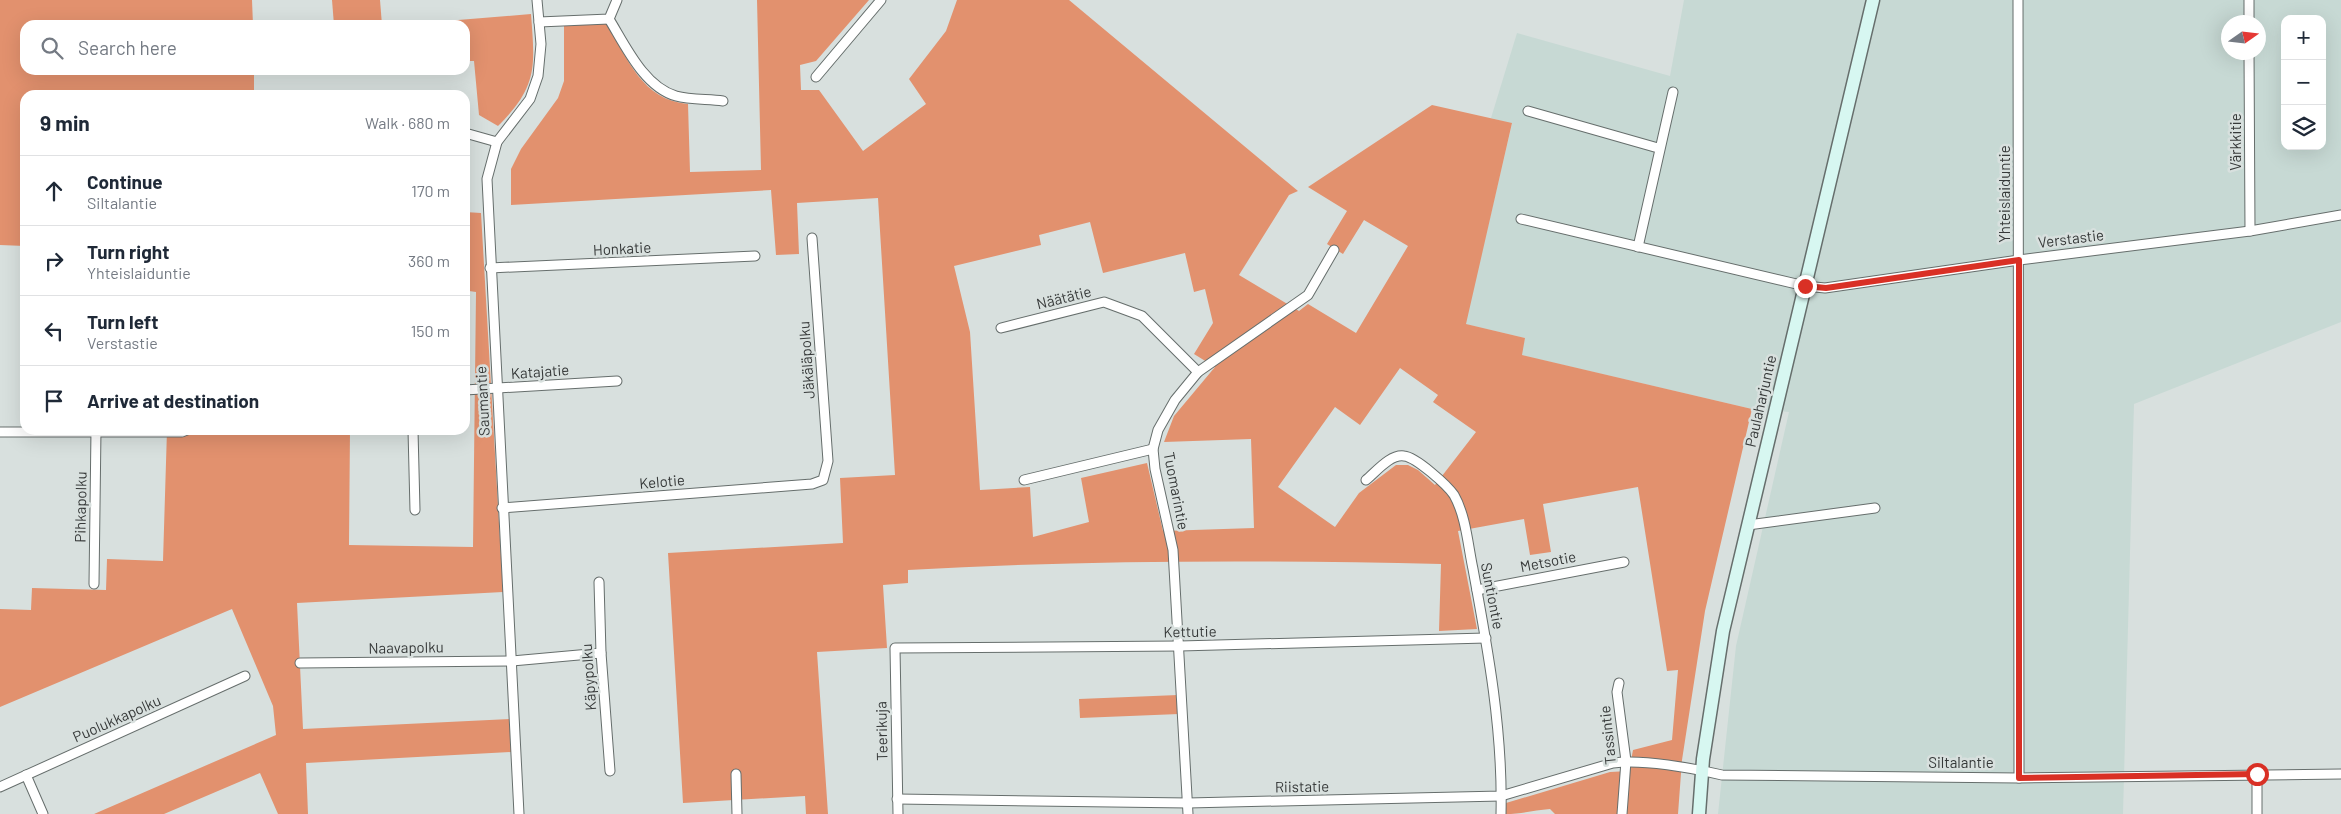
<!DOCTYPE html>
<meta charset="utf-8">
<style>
:root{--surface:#fff;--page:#f6f6f7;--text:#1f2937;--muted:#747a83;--line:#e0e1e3}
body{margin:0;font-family:Barlow,sans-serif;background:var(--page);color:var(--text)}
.controls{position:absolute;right:15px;top:15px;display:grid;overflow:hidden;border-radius:10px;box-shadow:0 5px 20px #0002}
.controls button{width:45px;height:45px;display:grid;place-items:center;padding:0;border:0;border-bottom:1px solid var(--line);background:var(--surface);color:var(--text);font:25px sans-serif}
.compass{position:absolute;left:2221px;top:15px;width:45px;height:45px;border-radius:50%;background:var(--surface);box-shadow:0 5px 20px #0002;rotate:76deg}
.stop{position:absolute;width:15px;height:15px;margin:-11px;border:4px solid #d93025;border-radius:50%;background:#fff}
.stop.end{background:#d93025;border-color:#fff;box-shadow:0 1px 5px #0008}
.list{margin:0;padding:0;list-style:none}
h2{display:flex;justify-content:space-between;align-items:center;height:65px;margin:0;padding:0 20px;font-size:21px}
h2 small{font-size:16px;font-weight:400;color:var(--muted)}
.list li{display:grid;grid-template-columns:32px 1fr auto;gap:15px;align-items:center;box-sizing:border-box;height:70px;padding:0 20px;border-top:1px solid var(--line)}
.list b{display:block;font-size:19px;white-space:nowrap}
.list p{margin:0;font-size:16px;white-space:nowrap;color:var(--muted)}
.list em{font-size:16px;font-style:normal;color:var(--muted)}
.icon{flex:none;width:28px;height:28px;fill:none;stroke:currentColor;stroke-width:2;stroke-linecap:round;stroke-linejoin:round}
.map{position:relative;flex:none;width:2341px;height:814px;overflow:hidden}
.search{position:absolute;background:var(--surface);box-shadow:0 5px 20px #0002;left:20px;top:20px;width:450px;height:55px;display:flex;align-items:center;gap:12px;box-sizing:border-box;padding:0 18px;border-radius:15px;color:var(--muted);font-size:19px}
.panel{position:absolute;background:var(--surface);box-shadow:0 5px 20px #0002;left:20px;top:90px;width:450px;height:345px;border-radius:15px}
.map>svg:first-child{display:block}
</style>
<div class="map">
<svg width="2341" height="814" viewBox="0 0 2341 814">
<rect width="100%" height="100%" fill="#d8e0de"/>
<path fill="#c7d9d4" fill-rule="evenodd" d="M1684 0H2341V322L2134 404 2123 814H1718L1736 646 1789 412 1752 409 1521 355 1525 338 1465 324 1512 124 1491 118 1517 33 1670 76ZM2285 19H2322V146H2285ZM2228 22H2258V52H2228Z"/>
<g fill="#e2916e" fill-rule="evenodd">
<path d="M0 0H252L253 25H25V70H254V95H25V246L0 245Z"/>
<path d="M332 0H380L382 25H334Z"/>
<path d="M757 0H869L816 61 800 65 801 90H819L863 151 926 104 909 79 946 31 957 0H1069L1298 191 1289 195 1239 275 1299 311 1308 304 1356 333 1408 246 1364 220 1343 254 1327 244 1347 211 1308 187 1432 105 1512 123 1466 324 1525 338 1522 355 1752 409 1705 611 1682 760 1678 814H1555L1550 809C1534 810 1523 814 1505 814L1506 803 1610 772 1629 771 1633 750 1672 740 1678 670 1667 671 1638 487 1543 504 1551 552 1530 555 1524 519 1458 531 1477 629 1439 631 1441 564C1263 560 1086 560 908 570V583L883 585 887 648 817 652 828 814H806L805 796 683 803 668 553 843 543 840 478 895 475 878 198 797 203 799 254 776 255 771 190 511 205V169L521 149 558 98 564 81V26L585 23 607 24C628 59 642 100 688 104L690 172 761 170ZM1090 222 1103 273 1185 253 1194 292 1205 289 1213 323 1194 354 1215 367 1174 416 1164 442 1251 439 1254 528 1163 531 1147 463 1081 478 1089 522 1033 537 1030 487 980 490 970 332 954 266 1041 245 1039 235ZM1400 368 1438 395 1433 402 1476 432 1435 485 1418 470 1408 465H1396L1359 493 1335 527 1278 487 1335 407 1360 425Z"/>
<path d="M531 14C535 67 538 86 498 126L479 115 474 61H465V25H397Z"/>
<path d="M465 212 481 213 503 592 297 603 303 729 510 719 511 752 306 763 308 814H278L260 773 164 814H94L276 735 273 706 232 609 0 707V609L31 610 32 588 106 590 107 559 163 561 167 430H350L349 545 473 547 476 292 469 291 470 252H465Z"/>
<path d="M1178 695 1179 714 1080 718 1079 699Z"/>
</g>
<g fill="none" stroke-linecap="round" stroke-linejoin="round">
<defs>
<g id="street">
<path d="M2018 0 2019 778"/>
<path d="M2249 0V22"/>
<path d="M609 19C625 45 644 87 676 96 690 100 708 99 723 101"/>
<path d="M539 22 609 19 617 0"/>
<path d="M2249 52 2250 231"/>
<path d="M816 77 881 0"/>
<path d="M1528 111 1658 148"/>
<path d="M465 133 497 142"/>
<path d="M1521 219 1805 286 1825 288 2019 260 2250 231 2341 215"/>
<path d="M1638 247 1673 92"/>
<path d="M490 268 755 256"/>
<path d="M1001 328 1104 302 1142 316 1198 372"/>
<path d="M465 390 617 381"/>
<path d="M413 430 415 510"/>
<path d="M0 432H182L187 430"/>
<path d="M1024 480 1153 449"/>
<path d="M1366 480C1376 472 1390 454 1404 456 1416 457 1447 485 1454 495 1466 516 1468 546 1473 569 1488 650 1503 731 1501 814"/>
<path d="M502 508 812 484 823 480 828 461 812 238"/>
<path d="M1748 525 1875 508"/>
<path d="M599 582 601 653 610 771"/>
<path d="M94 584 96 430"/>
<path d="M1477 590 1624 562"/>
<path d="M300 663 512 661 601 653"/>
<path d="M1619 683 1617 692 1626 761 1622 814"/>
<path d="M736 774 737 814"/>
<path d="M26 775 43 814"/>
<path d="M0 787 245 676"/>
<path d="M897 799 1188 803 1501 796 1613 763C1643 759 1692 768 1722 775L2019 778 2341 774"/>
<path d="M519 814 487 179 497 142 530 99 538 76 541 44 537 0"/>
<path d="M898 814 895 648 1180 646 1486 638"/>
<path d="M1188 814 1173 550 1155 469 1153 449 1158 430 1175 400 1198 372 1308 295 1334 250"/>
<path d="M2257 814V774"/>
</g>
<path id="secondary" d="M1699 814 1703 759 1723 631 1873 0"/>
</defs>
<use href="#street" stroke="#666e6c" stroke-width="11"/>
<use href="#secondary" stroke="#666e6c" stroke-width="15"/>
<use href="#street" stroke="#fff" stroke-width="9"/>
<use href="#secondary" stroke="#d7f7f1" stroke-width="12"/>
</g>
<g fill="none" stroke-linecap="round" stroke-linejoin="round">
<path stroke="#d93025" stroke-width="6" d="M1805 286 1826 288 2019 260V778L2257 774"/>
</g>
<g text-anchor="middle" stroke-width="5" stroke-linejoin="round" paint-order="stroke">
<g font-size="15" fill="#363939" stroke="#d8e0de">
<text transform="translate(2236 142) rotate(-90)" y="5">Värkkitie</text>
<text transform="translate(2005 194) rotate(-90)" y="5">Yhteislaiduntie</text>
<text transform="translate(2071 239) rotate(-7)" y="5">Verstastie</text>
<text transform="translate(622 249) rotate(-3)" y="5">Honkatie</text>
<text transform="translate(1064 298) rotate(-14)" y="5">Näätätie</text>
<text transform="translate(807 360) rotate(-94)" y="5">Jäkäläpolku</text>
<text transform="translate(540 372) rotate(-4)" y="5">Katajatie</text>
<text transform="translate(483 401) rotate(-93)" y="5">Saumantie</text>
<text transform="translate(1761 401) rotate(-77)" y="5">Paulaharjuntie</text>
<text transform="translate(662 482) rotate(-5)" y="5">Kelotie</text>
<text transform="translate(1176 491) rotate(79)" y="5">Tuomarintie</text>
<text transform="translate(81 507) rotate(-89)" y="5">Pihkapolku</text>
<text transform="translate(1548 562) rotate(-11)" y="5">Metsotie</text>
<text transform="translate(1492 596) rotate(79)" y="5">Suntiontie</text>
<text transform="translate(1190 632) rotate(-1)" y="5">Kettutie</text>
<text transform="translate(406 648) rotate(-1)" y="5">Naavapolku</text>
<text transform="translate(589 677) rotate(-94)" y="5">Käpypolku</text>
<text transform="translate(117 719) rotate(-24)" y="5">Puolukkapolku</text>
<text transform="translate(882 731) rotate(-91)" y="5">Teerikuja</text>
<text transform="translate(1608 735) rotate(-96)" y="5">Tassintie</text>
<text x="1961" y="768">Siltalantie</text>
<text transform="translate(1302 787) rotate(-1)" y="5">Riistatie</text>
</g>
</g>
</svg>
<div class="controls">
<button>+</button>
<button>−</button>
<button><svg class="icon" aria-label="layers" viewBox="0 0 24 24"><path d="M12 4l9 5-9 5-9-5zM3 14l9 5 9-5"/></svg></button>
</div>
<svg class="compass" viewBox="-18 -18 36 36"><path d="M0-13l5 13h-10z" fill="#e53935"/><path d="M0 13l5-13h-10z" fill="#747a83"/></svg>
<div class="stop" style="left:2257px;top:774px"></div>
<div class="stop end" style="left:1805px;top:286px"></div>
<div class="search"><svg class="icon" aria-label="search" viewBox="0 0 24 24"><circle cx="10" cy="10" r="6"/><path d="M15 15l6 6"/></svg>Search here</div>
<section class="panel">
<h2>9 min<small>Walk · 680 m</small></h2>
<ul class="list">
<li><svg class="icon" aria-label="ahead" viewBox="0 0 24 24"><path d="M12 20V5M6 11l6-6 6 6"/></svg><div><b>Continue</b><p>Siltalantie</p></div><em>170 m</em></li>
<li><svg class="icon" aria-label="right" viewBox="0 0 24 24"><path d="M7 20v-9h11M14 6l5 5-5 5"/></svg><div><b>Turn right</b><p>Yhteislaiduntie</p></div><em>360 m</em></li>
<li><svg class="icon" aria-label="left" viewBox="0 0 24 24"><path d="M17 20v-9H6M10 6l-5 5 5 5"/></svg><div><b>Turn left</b><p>Verstastie</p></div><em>150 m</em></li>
<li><svg class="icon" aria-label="arrive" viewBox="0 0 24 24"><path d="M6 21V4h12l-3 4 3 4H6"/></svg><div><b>Arrive at destination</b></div></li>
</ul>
</section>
</div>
